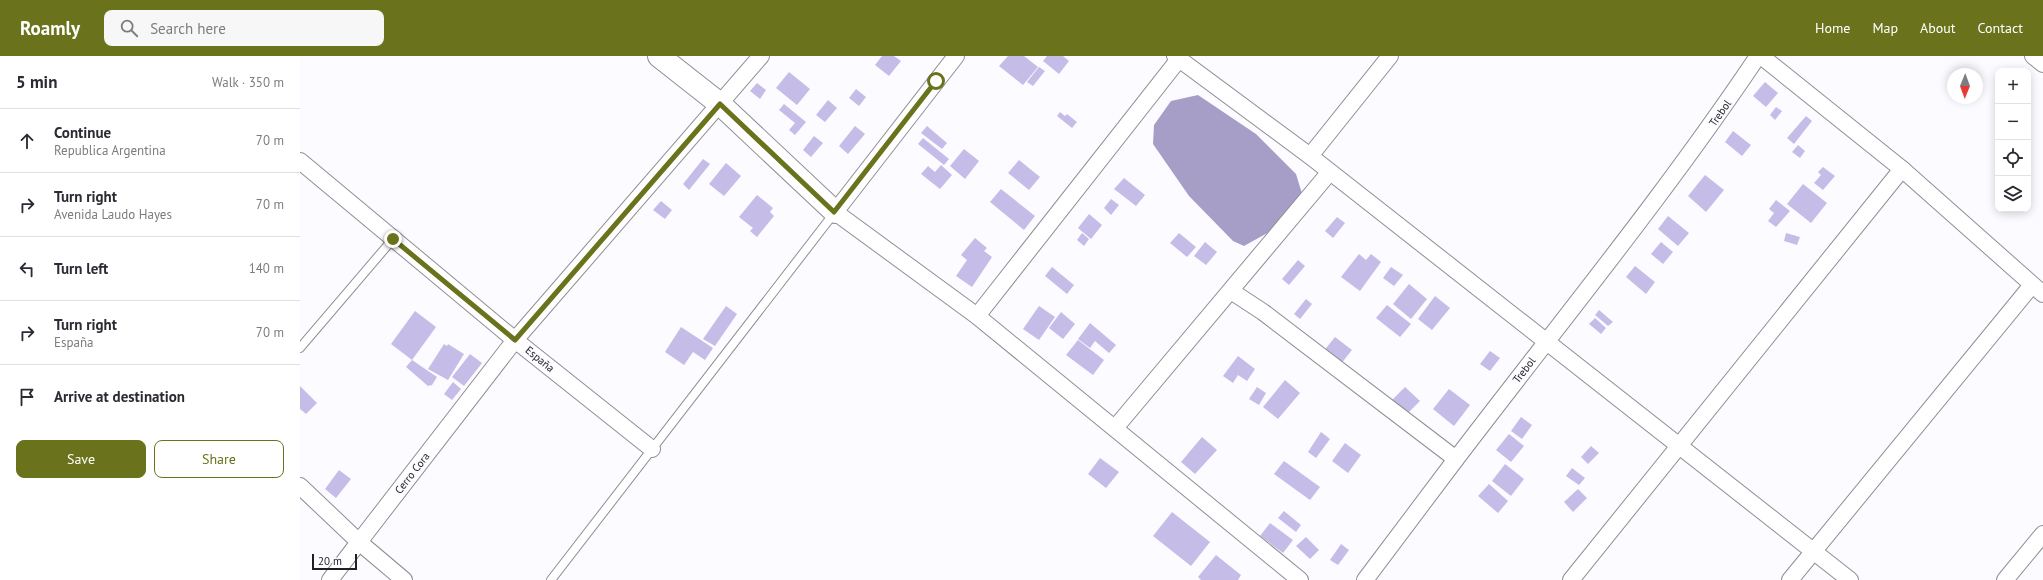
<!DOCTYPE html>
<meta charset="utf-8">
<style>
:root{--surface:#fff;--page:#f7f7f7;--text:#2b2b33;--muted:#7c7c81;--line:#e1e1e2;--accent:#6a731c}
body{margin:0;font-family:"PT Sans",sans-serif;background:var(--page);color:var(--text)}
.controls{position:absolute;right:12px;top:12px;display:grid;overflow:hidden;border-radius:8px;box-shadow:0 2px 10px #0003}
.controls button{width:36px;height:36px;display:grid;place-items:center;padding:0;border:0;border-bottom:1px solid var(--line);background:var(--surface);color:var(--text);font:20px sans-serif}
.compass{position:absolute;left:1647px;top:12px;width:36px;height:36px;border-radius:50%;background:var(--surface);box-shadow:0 2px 10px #0003;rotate:181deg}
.scale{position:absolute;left:12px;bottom:10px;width:45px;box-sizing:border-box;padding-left:4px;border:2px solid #1f1f21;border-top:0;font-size:11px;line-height:14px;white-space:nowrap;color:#1f1f21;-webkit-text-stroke:3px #fcfbff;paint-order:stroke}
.stop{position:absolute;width:12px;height:12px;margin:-9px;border:3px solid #6a731c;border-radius:50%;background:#fff}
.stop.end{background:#6a731c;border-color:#fff;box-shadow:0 1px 4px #0008}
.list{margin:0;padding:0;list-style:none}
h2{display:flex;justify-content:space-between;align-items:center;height:52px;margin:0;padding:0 16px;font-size:17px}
h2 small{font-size:13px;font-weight:400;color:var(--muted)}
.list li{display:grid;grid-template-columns:26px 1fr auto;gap:12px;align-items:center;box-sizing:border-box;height:64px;padding:0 16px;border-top:1px solid var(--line)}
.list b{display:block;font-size:15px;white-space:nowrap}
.list p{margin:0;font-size:13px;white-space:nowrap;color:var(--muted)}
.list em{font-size:13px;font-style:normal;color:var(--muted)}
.actions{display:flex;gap:8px;padding:12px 16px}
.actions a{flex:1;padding:9px 0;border:1px solid var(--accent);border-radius:8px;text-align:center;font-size:14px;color:var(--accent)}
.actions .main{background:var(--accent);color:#fff}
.icon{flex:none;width:22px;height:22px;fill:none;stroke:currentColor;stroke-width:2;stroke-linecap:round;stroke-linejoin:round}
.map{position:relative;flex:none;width:1743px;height:524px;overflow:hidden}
header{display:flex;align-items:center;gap:24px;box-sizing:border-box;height:56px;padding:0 20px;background:var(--accent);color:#fff}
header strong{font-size:19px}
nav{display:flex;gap:22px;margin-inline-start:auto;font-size:14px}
.search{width:280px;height:36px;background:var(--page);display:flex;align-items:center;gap:10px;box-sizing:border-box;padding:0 14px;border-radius:8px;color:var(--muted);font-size:15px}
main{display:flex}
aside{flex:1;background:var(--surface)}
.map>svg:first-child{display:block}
</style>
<header>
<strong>Roamly</strong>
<div class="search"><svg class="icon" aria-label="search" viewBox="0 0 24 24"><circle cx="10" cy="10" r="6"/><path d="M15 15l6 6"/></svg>Search here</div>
<nav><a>Home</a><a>Map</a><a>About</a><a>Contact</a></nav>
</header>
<main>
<aside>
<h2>5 min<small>Walk · 350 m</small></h2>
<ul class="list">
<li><svg class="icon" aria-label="ahead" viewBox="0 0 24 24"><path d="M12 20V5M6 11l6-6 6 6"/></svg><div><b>Continue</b><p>Republica Argentina</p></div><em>70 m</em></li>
<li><svg class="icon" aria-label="right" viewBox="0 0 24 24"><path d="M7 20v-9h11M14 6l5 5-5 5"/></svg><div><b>Turn right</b><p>Avenida Laudo Hayes</p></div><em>70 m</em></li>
<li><svg class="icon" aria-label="left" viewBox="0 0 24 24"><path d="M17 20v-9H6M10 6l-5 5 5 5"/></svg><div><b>Turn left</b></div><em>140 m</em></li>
<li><svg class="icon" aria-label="right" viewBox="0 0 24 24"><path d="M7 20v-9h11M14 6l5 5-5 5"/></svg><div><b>Turn right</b><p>España</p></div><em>70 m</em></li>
<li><svg class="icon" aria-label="arrive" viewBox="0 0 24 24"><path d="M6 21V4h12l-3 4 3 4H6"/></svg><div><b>Arrive at destination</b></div></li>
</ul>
<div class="actions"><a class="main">Save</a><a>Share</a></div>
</aside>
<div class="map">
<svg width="1743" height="524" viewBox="0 0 1743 524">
<rect width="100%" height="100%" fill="#fcfbff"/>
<path fill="#a79ec7" d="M898 39 956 78 996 118 1004 144 971 175 944 190 933 185 889 140 853 88 854 69 871 45Z"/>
<g fill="#c6bce8">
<path d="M582 0H594L601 5 589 20 575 9Z"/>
<path d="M708 0H724L738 11 723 29 699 10Z"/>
<path d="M747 0H763L769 5 759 18 743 5Z"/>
<path d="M739 11 745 15 733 30 727 26Z"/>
<path d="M489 16 510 33 497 49 476 32Z"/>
<path d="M1465 26 1478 37 1466 51 1453 40Z"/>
<path d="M457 27 466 34 460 43 450 35Z"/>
<path d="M556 33 566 41 559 50 549 42Z"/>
<path d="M528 44 537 52 525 66 516 59Z"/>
<path d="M484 48 506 66 495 79 489 74 495 67 479 54Z"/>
<path d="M1476 51 1482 55 1475 64 1470 59Z"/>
<path d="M760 56 765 60 767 58 777 66 772 72 757 60Z"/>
<path d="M1506 60 1512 65 1494 88 1487 82Z"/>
<path d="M555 70 565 78 548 98 539 90Z"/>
<path d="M627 70 647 87 642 93 621 77Z"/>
<path d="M1433 75 1451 89 1442 100 1425 86Z"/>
<path d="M514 80 523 87 511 101 503 94Z"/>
<path d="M623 82 649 103 644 109 618 88Z"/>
<path d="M1498 89 1505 95 1500 102 1492 96Z"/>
<path d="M664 93 679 105 665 123 650 110Z"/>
<path d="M403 103 410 108 389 134 383 128Z"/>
<path d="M719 104 740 121 729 134 708 117Z"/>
<path d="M426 107 441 120 424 140 409 128Z"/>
<path d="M641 109 652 119 640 133 621 118 628 110 635 116Z"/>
<path d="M1523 111 1535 120 1523 134 1514 127 1521 119 1518 116Z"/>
<path d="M1405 119 1424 134 1406 156 1388 140Z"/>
<path d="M824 122 845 139 836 150 814 133Z"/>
<path d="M1503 128 1527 147 1511 167 1487 148Z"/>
<path d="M701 133 735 160 724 174 690 146Z"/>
<path d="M457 139 473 152 470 156 474 160 457 181 450 175 453 172 439 161Z"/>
<path d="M811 143 819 149 811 159 804 152Z"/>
<path d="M1476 144 1490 155 1476 171 1468 165 1474 157 1469 153Z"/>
<path d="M361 145 372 154 365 163 353 154Z"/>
<path d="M789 158 802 169 791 183 778 172Z"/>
<path d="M1368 160 1389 177 1378 190 1358 173Z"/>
<path d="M1037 161 1045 167 1033 182 1025 175Z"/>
<path d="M782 177 789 183 784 190 777 184Z"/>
<path d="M879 177 896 191 887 201 870 187Z"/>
<path d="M1486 177 1500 181 1497 189 1484 185Z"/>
<path d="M675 182 687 192 684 195 692 201 672 231 656 220 667 204 661 199Z"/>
<path d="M905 186 917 196 906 209 894 200Z"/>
<path d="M1361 186 1373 196 1363 208 1351 198Z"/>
<path d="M1059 198 1066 204 1071 198 1081 206 1060 235 1041 221Z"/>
<path d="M998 204 1005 210 989 229 982 223Z"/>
<path d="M1335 210 1355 226 1346 238 1326 221Z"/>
<path d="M752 211 774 229 767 238 745 220Z"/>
<path d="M1091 211 1103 219 1094 230 1083 222Z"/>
<path d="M1109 228 1127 243 1111 263 1093 248Z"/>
<path d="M1135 240 1150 252 1132 274 1118 263Z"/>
<path d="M1006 243 1012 248 1000 263 994 258Z"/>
<path d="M1087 249 1111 268 1100 281 1076 262Z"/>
<path d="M426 250 437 258 415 290 403 283Z"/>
<path d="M739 250 755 261 739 284 723 273Z"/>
<path d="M1299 254 1313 266 1308 270 1295 259Z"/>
<path d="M115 255 136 271 112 304 91 288Z"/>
<path d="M761 256 775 268 763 283 749 272Z"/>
<path d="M1295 262 1306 272 1301 278 1289 268Z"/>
<path d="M790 267 816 289 809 297 795 285 790 292 778 283Z"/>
<path d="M381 271 413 292 405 304 393 296 384 309 365 296Z"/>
<path d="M1035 281 1052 294 1040 309 1023 296Z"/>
<path d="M778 284 804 304 793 319 766 299Z"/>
<path d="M144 288 147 290 148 288 164 298 148 324 128 313Z"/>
<path d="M1190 295 1200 302 1190 315 1180 308Z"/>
<path d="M170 298 182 307 164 330 152 321Z"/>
<path d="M938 300 955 313 947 325 938 319 933 327 923 320Z"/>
<path d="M112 304 137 321 132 329 128 330 106 311Z"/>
<path d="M985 324 1000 337 978 363 963 351Z"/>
<path d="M153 326 161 333 152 344 144 338Z"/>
<path d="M0 330 17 347 6 358 0 353Z"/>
<path d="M957 331 966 337 959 349 949 343Z"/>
<path d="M1105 331 1120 345 1105 360 1090 346Z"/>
<path d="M1149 333 1170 349 1154 370 1133 353Z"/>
<path d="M1221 361 1232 369 1222 383 1211 375Z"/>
<path d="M1021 376 1030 383 1016 402 1008 396Z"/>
<path d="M1209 378 1224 390 1211 406 1196 394Z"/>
<path d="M902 381 917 394 895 418 881 406Z"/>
<path d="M1045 387 1061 399 1048 417 1032 405Z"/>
<path d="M1291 390 1299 397 1288 408 1281 401Z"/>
<path d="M800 402 819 416 806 432 788 418Z"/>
<path d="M984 405 1020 431 1010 444 974 418Z"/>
<path d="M1205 408 1224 423 1211 440 1192 425Z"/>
<path d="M1272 412 1285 422 1279 429 1266 420Z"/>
<path d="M39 414 51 423 36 442 25 433Z"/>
<path d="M1189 428 1208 445 1198 457 1178 440Z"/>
<path d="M1278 433 1287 442 1273 456 1264 446Z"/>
<path d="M984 455 1001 469 996 476 978 462Z"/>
<path d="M872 456 910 486 891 510 853 480Z"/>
<path d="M970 467 993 484 983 497 960 480Z"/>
<path d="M1006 481 1019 494 1010 503 996 490Z"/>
<path d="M1041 488 1049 494 1038 509 1030 504Z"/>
<path d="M916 499 941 519 938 524H901L898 521Z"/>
</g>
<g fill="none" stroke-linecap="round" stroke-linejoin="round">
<defs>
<g id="lane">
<path d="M0 292 93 183"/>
<path d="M251 524 535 156"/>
</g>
<g id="street">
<path d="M656 0 535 156 677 260 1000 524"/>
<path d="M875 0 1010 100 1550 524"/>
<path d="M1461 0 1602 113 1743 238"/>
<path d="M1733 0 1743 8"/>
<path d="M1010 100 1090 0"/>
<path d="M0 105 215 284 352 393"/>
<path d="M931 235 963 256 1156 403C1258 269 1364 140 1458 0"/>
<path d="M677 260 879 3"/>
<path d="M815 372 1029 117"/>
<path d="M0 430 59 486 215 284 461 0"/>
<path d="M30 524 59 486 104 524"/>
<path d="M1065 524 1156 403"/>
<path d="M1271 524 1602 113"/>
<path d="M1490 524 1732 229"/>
<path d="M1705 524 1743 478"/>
</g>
<path id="secondary" d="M359 0 420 48 535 156"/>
</defs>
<use href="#lane" stroke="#8f8e94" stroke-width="10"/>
<use href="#street" stroke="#8f8e94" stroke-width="18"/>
<use href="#secondary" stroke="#8f8e94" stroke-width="24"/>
<use href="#lane" stroke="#fff" stroke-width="8"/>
<use href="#street" stroke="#fff" stroke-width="16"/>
<use href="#secondary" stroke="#fff" stroke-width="22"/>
</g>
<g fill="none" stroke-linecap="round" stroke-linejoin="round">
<path stroke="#6a731c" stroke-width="5" d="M93 183 215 284 420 48 534 156 636 25"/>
</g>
<g text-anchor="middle" stroke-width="4" stroke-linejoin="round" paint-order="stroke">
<g font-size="11" fill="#1f1f21" stroke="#fcfbff">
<text transform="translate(1420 57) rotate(-55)" y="4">Trebol</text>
<text transform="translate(240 303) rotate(39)" y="4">España</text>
<text transform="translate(1224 314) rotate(-53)" y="4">Trebol</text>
<text transform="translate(112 417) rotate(-52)" y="4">Cerro Cora</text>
</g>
</g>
</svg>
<div class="controls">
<button>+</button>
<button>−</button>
<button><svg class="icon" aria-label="locate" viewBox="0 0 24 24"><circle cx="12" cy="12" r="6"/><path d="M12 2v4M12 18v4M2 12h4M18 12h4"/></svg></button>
<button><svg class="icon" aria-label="layers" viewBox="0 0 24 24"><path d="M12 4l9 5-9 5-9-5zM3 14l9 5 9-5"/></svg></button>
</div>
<svg class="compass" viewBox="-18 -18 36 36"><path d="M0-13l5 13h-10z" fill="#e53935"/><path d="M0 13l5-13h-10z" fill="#7c7c81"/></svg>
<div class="scale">20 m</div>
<div class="stop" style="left:636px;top:25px"></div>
<div class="stop end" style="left:93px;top:183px"></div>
</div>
</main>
